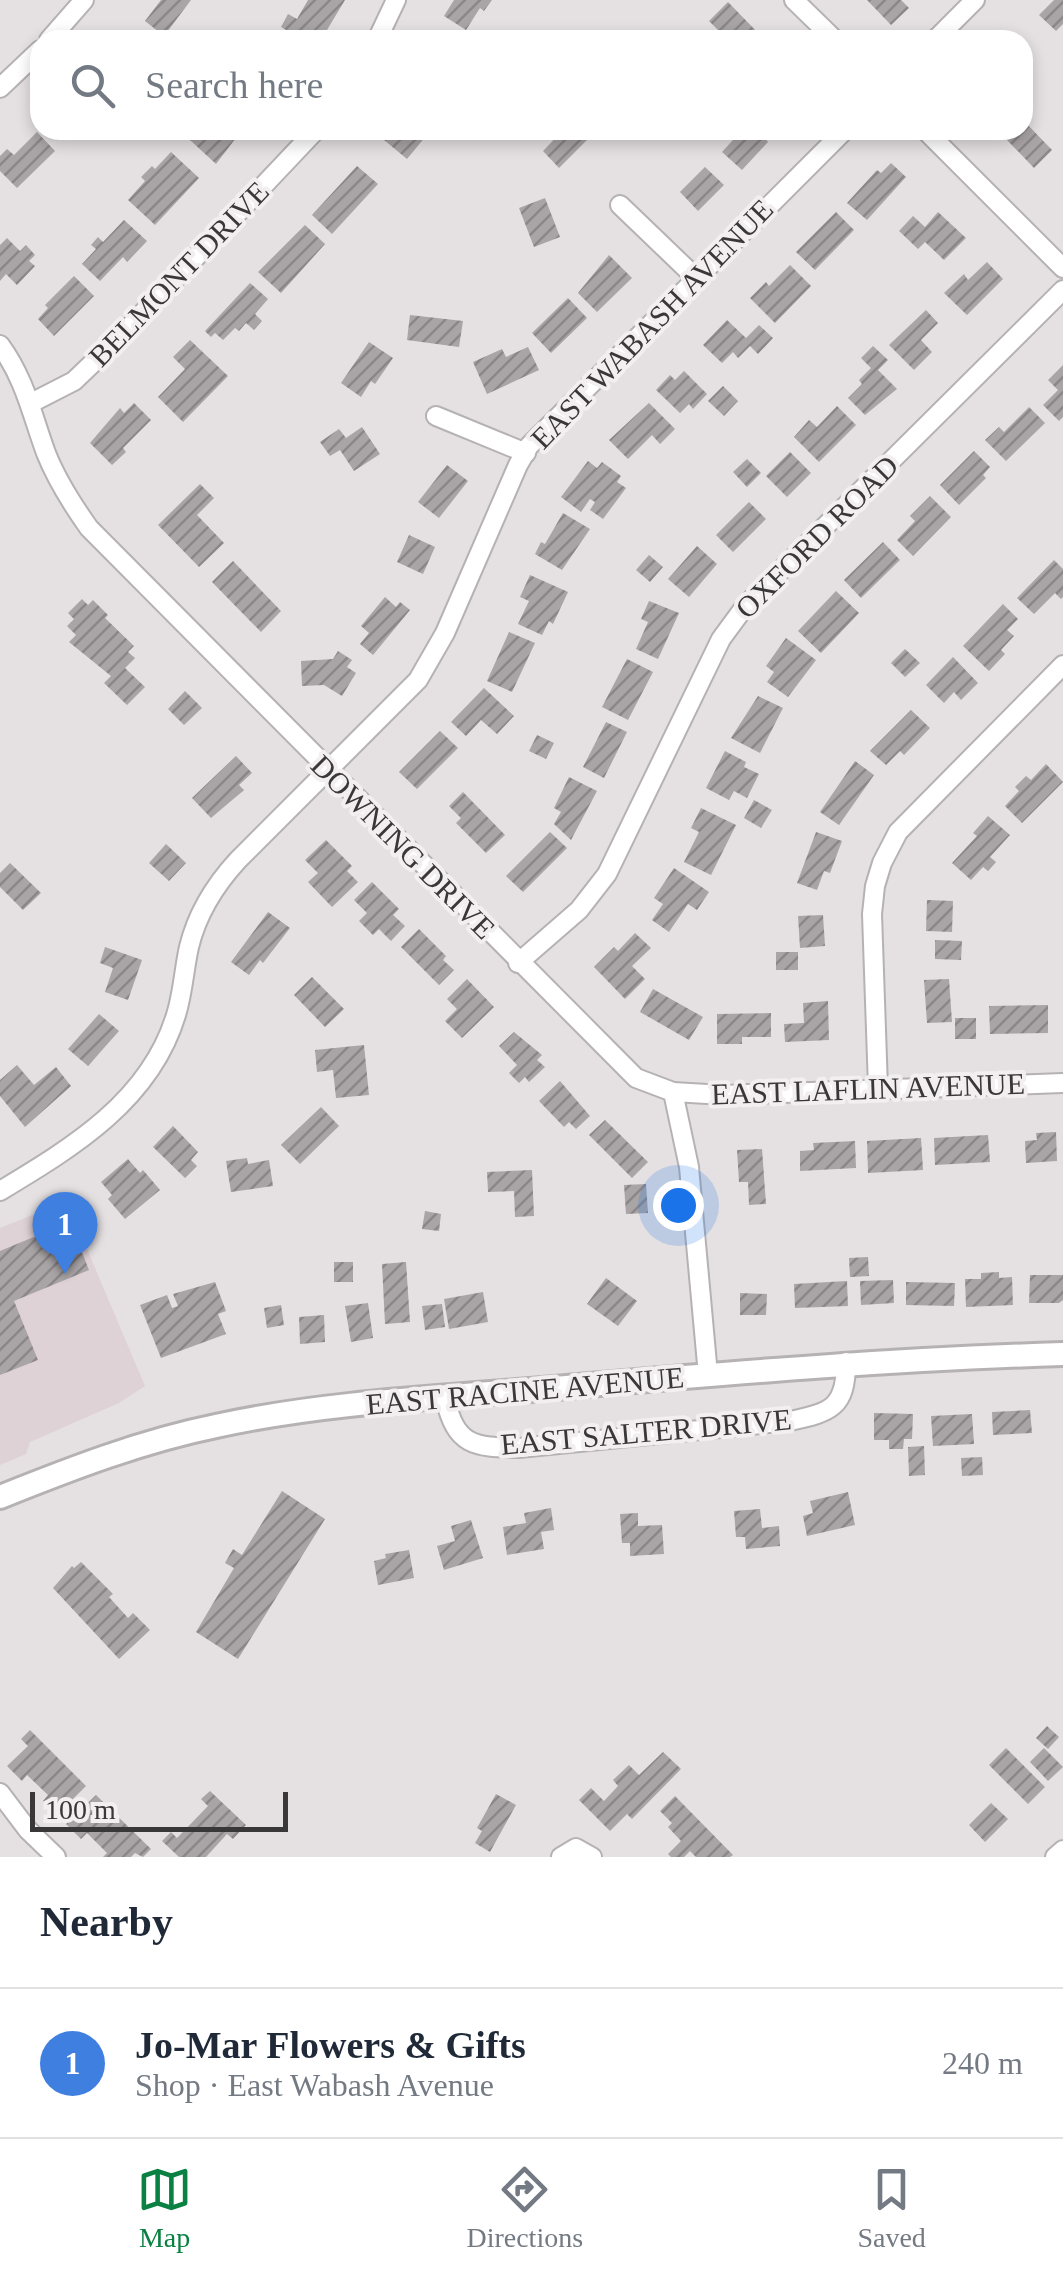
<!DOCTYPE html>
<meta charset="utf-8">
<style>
:root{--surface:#fff;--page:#f6f6f7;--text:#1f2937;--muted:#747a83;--line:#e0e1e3;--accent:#0b8043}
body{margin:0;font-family:"Times New Roman",serif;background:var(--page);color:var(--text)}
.scale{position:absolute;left:30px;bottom:25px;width:258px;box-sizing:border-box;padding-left:10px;border:5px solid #393737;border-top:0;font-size:28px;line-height:35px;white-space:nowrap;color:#393737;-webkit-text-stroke:8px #f3eeef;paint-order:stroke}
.you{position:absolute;left:678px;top:1205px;width:35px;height:35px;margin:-25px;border:8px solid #fff;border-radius:50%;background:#1a73e8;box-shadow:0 0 0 15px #1a73e833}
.badge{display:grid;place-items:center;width:65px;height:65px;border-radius:50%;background:var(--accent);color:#fff;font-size:32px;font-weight:700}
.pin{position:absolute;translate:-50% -82px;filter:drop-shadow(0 2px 5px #0008)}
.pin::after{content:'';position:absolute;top:52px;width:35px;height:30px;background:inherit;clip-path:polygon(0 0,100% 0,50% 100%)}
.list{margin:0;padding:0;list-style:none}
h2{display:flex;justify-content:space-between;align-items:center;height:130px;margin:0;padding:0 40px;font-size:42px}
h2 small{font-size:32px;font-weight:400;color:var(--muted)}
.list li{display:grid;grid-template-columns:65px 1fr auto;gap:30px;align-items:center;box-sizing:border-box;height:150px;padding:0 40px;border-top:2px solid var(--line)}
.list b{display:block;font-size:38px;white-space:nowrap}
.list p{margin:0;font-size:32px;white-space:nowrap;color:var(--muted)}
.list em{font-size:32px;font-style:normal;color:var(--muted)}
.icon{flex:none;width:55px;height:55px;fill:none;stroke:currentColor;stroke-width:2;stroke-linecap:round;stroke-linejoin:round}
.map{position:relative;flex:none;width:1063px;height:1857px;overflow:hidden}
.search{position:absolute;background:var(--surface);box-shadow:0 5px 15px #0003;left:30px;right:30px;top:30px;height:110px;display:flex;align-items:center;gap:25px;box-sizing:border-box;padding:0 35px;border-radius:30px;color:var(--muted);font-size:38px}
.sheet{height:280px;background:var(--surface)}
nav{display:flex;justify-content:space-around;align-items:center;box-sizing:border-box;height:140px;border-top:2px solid var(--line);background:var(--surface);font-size:28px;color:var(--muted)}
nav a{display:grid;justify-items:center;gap:5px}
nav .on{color:var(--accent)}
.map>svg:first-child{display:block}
</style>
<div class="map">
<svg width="1063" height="1857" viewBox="0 0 1063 1857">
<defs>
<pattern id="building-hatch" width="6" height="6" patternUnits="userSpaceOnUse" patternTransform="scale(2.5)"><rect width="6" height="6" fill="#a9a4a6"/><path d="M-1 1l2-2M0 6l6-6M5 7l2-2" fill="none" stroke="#8b8688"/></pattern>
</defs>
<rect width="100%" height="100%" fill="#e5e1e2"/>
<path fill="#dfd2d6" d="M52 1207 65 1209 73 1216 145 1386 119 1403 30 1442 26 1454 0 1465V1228Z"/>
<g fill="url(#building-hatch)">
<path d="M161 0H191L164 36 145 21Z"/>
<path d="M308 0H345L321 40H303L281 27 288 14 297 19Z"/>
<path d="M454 0H492L484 11 480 8 466 30 444 16Z"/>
<path d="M867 0H901L909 8 891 25Z"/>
<path d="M1054 0H1063V24L1056 31 1039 15Z"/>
<path d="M728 2 765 40H728L709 21Z"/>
<path d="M1023 120 1052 150 1034 168 1007 140 1010 136 1004 130H1023Z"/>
<path d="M199 130H242L216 164 190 140Z"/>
<path d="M382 130H418L426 136 407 159 378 135Z"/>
<path d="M563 130H582L589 138 559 168 543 151Z"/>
<path d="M742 130H770L764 137 768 142 742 170 722 152Z"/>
<path d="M37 132 55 151 17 188 0 171V156L7 149 14 155Z"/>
<path d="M171 152 199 178 155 225 128 200 145 181 141 177 152 166 155 169Z"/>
<path d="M891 163 906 177 867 220 847 203 877 170 881 173Z"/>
<path d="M357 166 378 184 332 234 312 215Z"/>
<path d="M705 167 724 185 698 211 680 192Z"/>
<path d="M545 198 560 237 534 247 519 208Z"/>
<path d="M836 212 854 230 815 270 796 252Z"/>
<path d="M938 212 966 238 944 260 925 242 918 249 899 231 913 216 925 227Z"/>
<path d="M124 220 147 241 127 262 123 257 100 281 82 264 96 249 91 245 98 237 103 242Z"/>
<path d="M305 225 325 244 281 293 258 272Z"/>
<path d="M7 238 20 251 26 245 35 255 29 261 35 266 17 285 6 274 0 281V245Z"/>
<path d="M609 255 632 278 597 312 578 293Z"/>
<path d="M987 262 1003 279 967 315 944 293 964 274 968 280Z"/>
<path d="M790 265 811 286 775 323 750 298 766 282 769 286Z"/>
<path d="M74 276 94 296 54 336 38 319 48 308 45 305Z"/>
<path d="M250 283 268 299 255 314 262 321 254 330 246 323 239 331 235 328 223 340 215 333 211 337 205 331Z"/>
<path d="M568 298 587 318 551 353 532 333Z"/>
<path d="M926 310 938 323 921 340 932 352 914 370 889 345Z"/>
<path d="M410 315 463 321 459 347 407 340Z"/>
<path d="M727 320 746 338 759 325 773 338 758 354 750 346 738 358 733 352 722 363 703 345Z"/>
<path d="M190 340 228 376 183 422 158 397 185 369 173 357Z"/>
<path d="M369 342 393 358 375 384 371 381 361 397 341 383Z"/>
<path d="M873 346 888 360 878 370 897 389 865 415 848 398 862 384 859 380 871 368 861 358Z"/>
<path d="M528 347 539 370 487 394 473 362 502 349 506 357Z"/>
<path d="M1063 365V417L1059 421 1043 405 1058 390 1048 380Z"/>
<path d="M684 371 707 394 693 409 689 404 680 413 656 390 670 375 675 380Z"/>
<path d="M723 386 738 401 724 416 708 401Z"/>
<path d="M134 403 151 420 123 448 126 452 112 465 90 443 120 408 124 413Z"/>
<path d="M649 403 675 429 660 444 652 435 628 459 609 440Z"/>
<path d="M837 406 856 425 819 462 794 437 809 420 817 427Z"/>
<path d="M1029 407 1045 423 1006 461 985 440 999 427 1004 432Z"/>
<path d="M362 427 380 454 354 471 340 450 330 456 320 442 339 429 346 438Z"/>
<path d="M974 451 990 467 983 475 986 478 959 505 940 485Z"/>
<path d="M790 452 811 473 787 497 766 476Z"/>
<path d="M747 459 761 473 747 487 733 472Z"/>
<path d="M588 461 597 468 602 462 621 476 617 482 626 488 603 519 590 510 595 502 590 499 581 512 561 497Z"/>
<path d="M447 465 468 481 439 518 418 502Z"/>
<path d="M200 484 214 498 197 515 224 543 199 567 158 525Z"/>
<path d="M930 496 951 517 913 556 897 540 915 521 910 516Z"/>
<path d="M749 502 766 519 733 552 716 535Z"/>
<path d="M563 513 590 529 562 570 535 554 541 542 545 544Z"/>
<path d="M409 535 435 547 423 574 397 562Z"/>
<path d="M883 542 900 560 861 598 844 580Z"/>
<path d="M697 546 717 564 689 597 668 579Z"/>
<path d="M649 555 663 567 650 582 636 570Z"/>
<path d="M1054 560 1063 569V597L1061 599 1055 593 1034 614 1017 598Z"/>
<path d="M233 561 281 611 261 632 212 582Z"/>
<path d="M530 575 568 592 553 624 549 621 542 635 518 624 529 601 520 597Z"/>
<path d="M836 591 859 613 821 653 798 631Z"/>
<path d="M385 597 396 607 400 602 410 610 373 655 360 644 369 633 361 626Z"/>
<path d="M82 599 88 605 93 600 108 615 105 618 134 646 128 652 135 658 125 668 145 687 127 705 104 683 111 676 69 642 76 635 67 626 74 619 68 613Z"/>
<path d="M649 601 679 613 658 659 636 649 648 622 641 619Z"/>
<path d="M1003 604 1018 619 1007 630 1014 636 1001 650 1005 654 989 671 963 646Z"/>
<path d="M509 632 535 643 512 692 487 681Z"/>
<path d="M786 638 816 660 788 697 767 682 774 672 766 666Z"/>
<path d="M905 649 920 663 905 677 891 663Z"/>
<path d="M338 651 352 660 347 667 356 673 342 696 324 685 302 686 301 661 333 659Z"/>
<path d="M953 657 978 683 961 700 954 692 944 703 926 685Z"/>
<path d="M627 659 653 672 628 720 602 707Z"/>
<path d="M484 688 514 716 497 734 481 720 466 736 451 722Z"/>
<path d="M185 691 202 708 184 725 168 709Z"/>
<path d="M758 696 783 708 760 753 731 738Z"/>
<path d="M911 710 930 728 904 755 900 751 886 765 870 751Z"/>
<path d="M606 722 627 732 604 778 583 767Z"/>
<path d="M440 731 458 748 417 789 399 772Z"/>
<path d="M537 735 554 743 546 759 529 751Z"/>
<path d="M725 751 746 762 744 767 759 774 747 798 734 791 729 800 706 788Z"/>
<path d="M236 756 252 773 239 785 244 790 211 818 192 798Z"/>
<path d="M855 761 874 775 839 825 820 812Z"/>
<path d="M1046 764 1063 782 1022 823 1005 806 1019 791 1015 787 1026 776 1031 780Z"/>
<path d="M569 777 597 791 571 840 554 824 561 812 554 808Z"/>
<path d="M463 792 505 835 486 853 456 823 461 818 449 806Z"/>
<path d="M754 800 772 810 761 828 744 818Z"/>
<path d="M701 808 736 825 711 875 684 862 699 832 691 828Z"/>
<path d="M988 816 1010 835 990 857 996 862 988 871 983 867 971 880 952 863 977 836 973 833Z"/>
<path d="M550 832 567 848 523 892 506 876Z"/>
<path d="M816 832 842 841 830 873 824 871 817 890 797 883Z"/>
<path d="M326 840 352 866 347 871 358 882 332 907 308 882 318 873 305 860Z"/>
<path d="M166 844 186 863 169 881 149 863Z"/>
<path d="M10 863 41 893 23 910 0 887V873Z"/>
<path d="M674 868 709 892 697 910 688 904 669 932 652 920 663 904 654 898Z"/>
<path d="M372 882 399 909 393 915 405 926 391 941 379 929 373 935 359 921 367 913 354 900Z"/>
<path d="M927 900 953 901 952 932 926 931Z"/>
<path d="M268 912 290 928 263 963 260 960 249 975 231 962Z"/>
<path d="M823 915 825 946 800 948 798 916Z"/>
<path d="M419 929 446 956 443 960 454 970 439 985 401 947Z"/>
<path d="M635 933 651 948 632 966 645 979 625 999 594 967 614 947 618 951Z"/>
<path d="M935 940 962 941 961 960 935 959Z"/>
<path d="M105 947 142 960 128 1000 105 992 113 968 100 963Z"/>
<rect x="776" y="952" width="22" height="18"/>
<path d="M312 977 344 1009 325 1027 294 995Z"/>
<path d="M467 979 494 1007 462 1038 445 1021 457 1009 447 999Z"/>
<path d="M949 979 952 1022 927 1023 924 980Z"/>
<path d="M653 989 703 1017 689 1040 640 1012Z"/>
<path d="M828 1001 829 1040 785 1042 784 1024 804 1023 803 1003Z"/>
<path d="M1048 1005V1033L990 1034 989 1006Z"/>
<path d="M771 1013V1037H742V1044H717V1014Z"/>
<path d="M99 1014 119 1031 88 1066 68 1049Z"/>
<rect x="955" y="1018" width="21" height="21"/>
<path d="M514 1032 542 1055 537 1060 545 1067 529 1082 525 1077 519 1083 509 1073 517 1065 499 1046Z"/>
<path d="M364 1045 369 1095 336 1098 333 1070 317 1072 315 1050Z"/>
<path d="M17 1065 34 1085 56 1067 71 1086 25 1127 0 1096V1080Z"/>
<path d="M560 1081 590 1116 576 1129 569 1122 564 1127 539 1101Z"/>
<path d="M321 1107 339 1126 300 1164 281 1145Z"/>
<path d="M605 1120 648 1162 632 1178 589 1135Z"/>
<path d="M173 1126 198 1152 191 1160 197 1166 185 1178 153 1147Z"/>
<path d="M1056 1132 1057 1161 1026 1163 1025 1141 1037 1140 1036 1133Z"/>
<path d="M988 1135 990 1162 935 1165 934 1138Z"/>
<path d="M921 1138 923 1170 868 1173 867 1141Z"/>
<path d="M855 1141 856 1168 800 1171V1151L814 1150 813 1143Z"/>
<path d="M762 1149 766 1204 749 1205 748 1182H739L737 1150Z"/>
<path d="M247 1158 248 1164 269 1160 273 1186 231 1192 226 1161Z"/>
<path d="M128 1159 140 1173 143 1170 160 1190 125 1219 108 1199 112 1195 101 1182Z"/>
<path d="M532 1170 534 1216 515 1217 514 1191 488 1192 487 1172Z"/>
<path d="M646 1184 648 1213 626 1214 624 1185Z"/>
<path d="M425 1211 441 1214 439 1231 422 1229Z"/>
<path d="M70 1222 89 1270 14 1301 38 1360 0 1375V1251Z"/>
<path d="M868 1257 869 1276 850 1277 849 1258Z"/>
<rect x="334" y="1262" width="19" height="20"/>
<path d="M406 1262 410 1322 385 1324 382 1264Z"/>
<path d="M999 1272V1278L1012 1277 1013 1305 966 1307 965 1279H981V1273Z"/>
<path d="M1030 1275H1063V1300L1059 1303H1029Z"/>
<path d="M606 1278 637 1301 618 1326 587 1304Z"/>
<path d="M893 1280 894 1303 861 1305 860 1281Z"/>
<path d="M847 1281 848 1306 795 1308 794 1284Z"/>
<path d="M215 1282 226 1311 218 1314 226 1334 161 1358 140 1305 167 1295 172 1308 178 1306 173 1294Z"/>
<path d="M906 1282 955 1283 954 1306 906 1305Z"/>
<path d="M483 1292 488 1322 449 1329 444 1299Z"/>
<path d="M740 1293 767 1294 766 1315H740Z"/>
<path d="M368 1303 373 1338 351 1342 345 1306Z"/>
<path d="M442 1304 445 1327 425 1330 422 1306Z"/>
<path d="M281 1305 284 1325 267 1328 264 1308Z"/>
<path d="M324 1315 325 1342 300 1344 299 1317Z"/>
<path d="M1030 1410 1032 1433 993 1435 992 1412Z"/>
<path d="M874 1413 913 1414 912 1439H904L903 1449H889V1440H874Z"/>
<path d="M972 1414 974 1444 933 1446 931 1416Z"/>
<path d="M924 1446 925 1475 909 1476 908 1447Z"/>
<path d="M982 1457 983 1475 962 1476 961 1458Z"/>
<path d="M282 1491 325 1519 238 1659 196 1632 234 1568 225 1563 233 1549 242 1555Z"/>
<path d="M848 1492 855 1525 807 1536 803 1516 813 1513 810 1501Z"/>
<path d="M551 1508 554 1530 541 1532 544 1549 507 1555 503 1527 526 1523 524 1513Z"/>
<path d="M760 1509 762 1528 779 1526 780 1546 746 1549 745 1537H736L734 1511Z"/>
<path d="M638 1513V1526L662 1525 664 1554 630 1556V1543H622L620 1514Z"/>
<path d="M471 1520 483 1558 444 1570 437 1546 455 1541 451 1526Z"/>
<path d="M409 1550 414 1578 378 1585 374 1561 386 1558 385 1554Z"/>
<path d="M81 1562 113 1594 109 1597 128 1618 133 1613 150 1630 119 1659 53 1588 72 1566 74 1568Z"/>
<path d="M1047 1726 1059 1737 1048 1749 1036 1738Z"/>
<path d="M30 1730 86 1786 57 1815 43 1801 48 1795 27 1775 22 1781 7 1766 28 1746 21 1739Z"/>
<path d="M1006 1748 1045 1787 1028 1804 989 1765Z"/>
<path d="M1044 1748 1063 1767 1048 1781 1030 1762Z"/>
<path d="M663 1752 681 1769 632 1819 627 1814 610 1831 579 1800 591 1788 604 1801 618 1786 613 1780 629 1765 639 1775Z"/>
<path d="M210 1791 246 1825 233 1839 227 1834 206 1857H179L162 1841 171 1832 177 1838 208 1806 201 1799Z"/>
<path d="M496 1794 516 1805 490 1852 475 1843 482 1831 477 1828Z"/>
<path d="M96 1795 151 1849 143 1857 135 1853 131 1857H103L107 1853 87 1833 81 1839 66 1824Z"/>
<path d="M675 1796 733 1855 730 1857H696L690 1851 684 1857H671L668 1854 681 1841 668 1827 672 1823 660 1811Z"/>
<path d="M991 1803 1008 1819 985 1842 969 1825Z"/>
</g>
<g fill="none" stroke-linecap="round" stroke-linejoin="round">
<defs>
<g id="minor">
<path d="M794 0 835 40"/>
<path d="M49 40 84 0"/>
<path d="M377 40 396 0"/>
<path d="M935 40 975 0"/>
<path d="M0 88 40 50"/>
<path d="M925 130 1063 268"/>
<path d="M620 205 696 278"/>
<path d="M0 345C25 379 32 415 46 453 57 481 72 504 89 528L636 1078 673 1092 724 1095 1063 1083"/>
<path d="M31 403 74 381 123 334 316 130"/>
<path d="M436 416 526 453"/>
<path d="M518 963 579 910 607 874 721 639 746 605 1063 290"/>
<path d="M878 1088 872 914 875 886 882 863 898 832 1063 665"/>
<path d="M673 1092 689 1167 708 1375"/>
<path d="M0 1191C73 1147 150 1101 176 1015 183 993 184 969 189 947 197 914 215 885 238 860L418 680 445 633 518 465 529 446 845 130"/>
<path d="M445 1398C456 1446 473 1447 519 1448L790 1421C831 1412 846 1408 846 1362"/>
<path d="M0 1793 28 1830 56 1857"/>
<path d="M561 1857 576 1848 592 1857"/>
<path d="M1055 1857 1063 1850"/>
</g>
<path id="major" d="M0 1497C70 1469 142 1441 216 1426 334 1400 458 1397 578 1386 740 1372 901 1359 1063 1354"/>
</defs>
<use href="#minor" stroke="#b6b2b3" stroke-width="22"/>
<use href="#major" stroke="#b6b2b3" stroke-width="28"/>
<use href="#minor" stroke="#fff" stroke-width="18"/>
<use href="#major" stroke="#fff" stroke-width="22"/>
</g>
<g text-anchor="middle" stroke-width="8" stroke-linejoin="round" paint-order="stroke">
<g font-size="30" fill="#393737" stroke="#f3eeef">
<text transform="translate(179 274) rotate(-46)" y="10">BELMONT DRIVE</text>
<text transform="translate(652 324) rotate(-46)" y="10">EAST WABASH AVENUE</text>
<text transform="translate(817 537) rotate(-45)" y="10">OXFORD ROAD</text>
<text transform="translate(403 847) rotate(45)" y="10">DOWNING DRIVE</text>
<text transform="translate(868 1089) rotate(-2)" y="10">EAST LAFLIN AVENUE</text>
<text transform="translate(525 1391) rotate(-5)" y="10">EAST RACINE AVENUE</text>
<text transform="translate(646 1432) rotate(-5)" y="10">EAST SALTER DRIVE</text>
</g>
</g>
</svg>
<div class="scale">100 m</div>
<div class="you"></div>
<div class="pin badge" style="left:65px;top:1274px;background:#3f7fe0">1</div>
<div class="search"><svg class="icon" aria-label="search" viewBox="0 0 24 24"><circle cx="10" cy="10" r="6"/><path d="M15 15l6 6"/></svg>Search here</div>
</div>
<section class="sheet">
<h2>Nearby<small></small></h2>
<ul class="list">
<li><span class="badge" style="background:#3f7fe0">1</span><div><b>Jo-Mar Flowers &amp; Gifts</b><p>Shop · East Wabash Avenue</p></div><em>240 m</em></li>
</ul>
</section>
<nav>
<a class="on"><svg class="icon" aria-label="map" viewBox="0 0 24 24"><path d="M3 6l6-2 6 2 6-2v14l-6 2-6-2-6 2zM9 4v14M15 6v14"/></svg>Map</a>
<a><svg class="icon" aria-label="directions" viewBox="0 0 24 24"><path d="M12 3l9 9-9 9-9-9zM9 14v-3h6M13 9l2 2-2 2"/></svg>Directions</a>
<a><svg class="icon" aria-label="saved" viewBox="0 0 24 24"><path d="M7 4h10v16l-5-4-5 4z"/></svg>Saved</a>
</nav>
